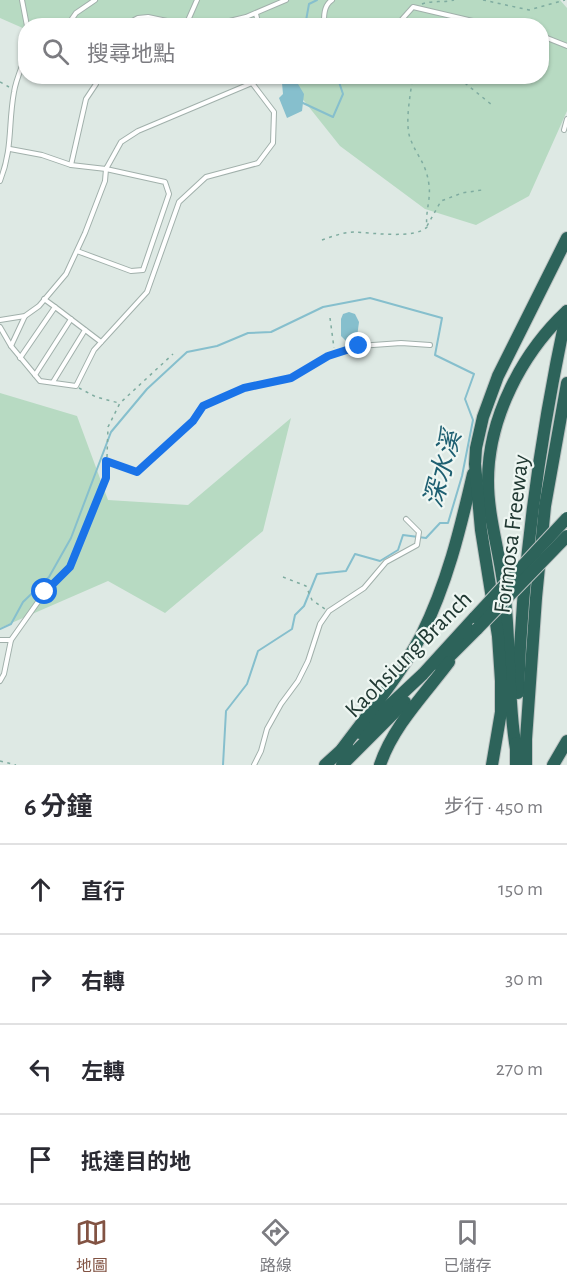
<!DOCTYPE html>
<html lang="zh-TW">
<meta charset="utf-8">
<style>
:root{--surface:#fff;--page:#f7f7f7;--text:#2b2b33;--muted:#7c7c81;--line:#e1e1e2;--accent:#825343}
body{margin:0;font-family:"Alegreya Sans","Noto Sans TC",sans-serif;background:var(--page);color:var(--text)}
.stop{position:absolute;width:18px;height:18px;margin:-14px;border:4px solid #1a73e8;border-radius:50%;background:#fff}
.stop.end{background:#1a73e8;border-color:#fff;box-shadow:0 2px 6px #0008}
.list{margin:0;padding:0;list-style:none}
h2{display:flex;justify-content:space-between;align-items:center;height:78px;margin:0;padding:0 24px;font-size:26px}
h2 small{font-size:20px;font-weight:400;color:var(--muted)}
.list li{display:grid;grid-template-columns:39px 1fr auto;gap:18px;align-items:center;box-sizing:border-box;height:90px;padding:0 24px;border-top:2px solid var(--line)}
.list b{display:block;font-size:22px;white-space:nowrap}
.list em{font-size:20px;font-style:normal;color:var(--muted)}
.icon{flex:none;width:33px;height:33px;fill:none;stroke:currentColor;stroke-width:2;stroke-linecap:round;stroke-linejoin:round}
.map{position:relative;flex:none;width:567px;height:765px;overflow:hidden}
.search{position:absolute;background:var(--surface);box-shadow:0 2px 4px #0004;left:18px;right:18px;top:18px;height:66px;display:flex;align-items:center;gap:15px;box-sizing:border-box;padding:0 21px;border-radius:24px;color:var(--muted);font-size:22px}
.sheet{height:438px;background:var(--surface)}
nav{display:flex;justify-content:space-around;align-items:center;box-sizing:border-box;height:84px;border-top:2px solid var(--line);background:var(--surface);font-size:16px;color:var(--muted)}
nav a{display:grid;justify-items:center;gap:3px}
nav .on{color:var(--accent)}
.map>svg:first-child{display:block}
</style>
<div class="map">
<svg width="567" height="765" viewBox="0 0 567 765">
<rect width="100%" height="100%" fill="#dee9e4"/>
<g fill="#b7dac2">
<path d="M0 0H560L567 8V111L529 196 476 225 425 209 340 146 285 77 542 76V26H26L25 29 0 18Z"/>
<path d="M0 393 77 416 108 500 188 505 291 418 263 531 165 613 108 581 0 628Z"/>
</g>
<g fill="#86bfcd">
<path d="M282 83 298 84 304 94 302 111 287 118 279 98 283 94Z"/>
<path d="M349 312 355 314 359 322 357 337 346 341 341 336V319L343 314Z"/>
</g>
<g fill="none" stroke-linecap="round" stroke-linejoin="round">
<g stroke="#86bfcd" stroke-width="2">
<path d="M305 26 309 4 317 0"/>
<path d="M303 103 333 117 343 94 337 76"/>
<path d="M0 629 11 624 23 602 49 577 71 538 111 432 147 389 187 352 217 346 248 333 271 332 323 307 370 298 442 318 435 355 474 374 465 399 473 420 462 476 448 523H440L426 538 403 535 398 550 380 561 355 554 346 571 317 574 304 606 295 615 292 629 258 651 247 684 226 711 223 765"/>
</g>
<defs>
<g id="lane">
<path d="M22 0 27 26"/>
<path d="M256 14 259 26"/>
<path d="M186 25 197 0"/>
<path d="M67 26 76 13 95 0"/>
<path d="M123 26 138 18 148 17 186 25H213L246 17 286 0"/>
<path d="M325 26C323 17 324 5 332 0"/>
<path d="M396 26 413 7 494 26"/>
<path d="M542 36 567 46"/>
<path d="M564 130 567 119"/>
<path d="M10 149 42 155 71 165 106 169 121 142 138 131 252 83"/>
<path d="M71 165 86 99 96 84 98 76"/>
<path d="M0 181C13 148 8 125 14 92 16 79 22 67 26 55"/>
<path d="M44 299 55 307"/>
<path d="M0 320 25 316 39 306 66 274 85 233 105 181 106 169 165 182 169 194 143 270 131 271 77 251"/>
<path d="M0 327 11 346 40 381 76 386 94 350 147 292 179 202 206 177 258 163 273 143 274 112 252 83 254 76"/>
<path d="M11 346 25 316"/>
<path d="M20 358 55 307 101 342"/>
<path d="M35 375 71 319"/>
<path d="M53 382 85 330"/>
<path d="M0 640H11"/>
<path d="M0 681 4 674 11 640 45 592 70 567 106 478 107 461 137 472 193 421 203 406 244 388 291 378 328 356 359 346 401 343 430 345"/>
<path d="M254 765 261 751 267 729 281 704 298 681 308 661 320 624 329 611 364 588 386 562 417 545 419 532 406 519"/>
</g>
<g id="highway">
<path d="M440 666 477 629"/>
<path d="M518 693C522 565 540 436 567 311"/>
<path d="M360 733 423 674 475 617"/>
<path d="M342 749C368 714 401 674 421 636 447 584 460 530 473 474"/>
<path d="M516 749C507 697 511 643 504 590 500 553 488 518 488 481 488 418 522 353 567 311"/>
<path d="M325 765 347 745"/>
<path d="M342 765 405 702"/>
<path d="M380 765C393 726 425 694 449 662"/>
<path d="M492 765 501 712V681L498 636 481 530 475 464 476 448 483 417 498 376 567 238"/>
<path d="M516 765V743"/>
<path d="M526 765V739L536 598 545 506 567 383"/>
<path d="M553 765 567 741"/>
</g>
</defs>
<use href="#lane" stroke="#a1b0ab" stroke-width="6"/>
<use href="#highway" stroke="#bcc3c2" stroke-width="14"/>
<g stroke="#7faca0" stroke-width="1.5" stroke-dasharray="3 4.5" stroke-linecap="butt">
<path d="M483 0 529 10 565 0"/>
<path d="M422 4C433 0 443 3 454 0"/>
<path d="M452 76 460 79 492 105"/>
<path d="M0 82 9 87"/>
<path d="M427 226 441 201 462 193 482 190"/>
<path d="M322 240C333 236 344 232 356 232 372 233 416 239 427 227 425 213 431 199 429 185 426 162 417 157 410 138 405 123 410 97 412 82L408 76"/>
<path d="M330 318 334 348"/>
<path d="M79 388 96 397 119 403"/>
<path d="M107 457 108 427 120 403 173 354"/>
<path d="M283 577 306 586 312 600 325 609"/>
<path d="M0 761 16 765"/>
</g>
<use href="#lane" stroke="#fff" stroke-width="4"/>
<use href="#highway" stroke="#2d635a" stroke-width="12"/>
<defs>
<g id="highway-bridge">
<path d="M475 617 567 518"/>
<path d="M477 629 567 536"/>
</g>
</defs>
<use href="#highway-bridge" stroke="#bcc3c2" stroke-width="14" stroke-linecap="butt"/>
<use href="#highway-bridge" stroke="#2d635a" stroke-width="12"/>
</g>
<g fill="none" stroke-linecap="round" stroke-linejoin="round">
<path stroke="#1a73e8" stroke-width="8" d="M45 592 70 567 106 478V461L137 472 193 421 203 406 244 388 291 378 328 356 359 346"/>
</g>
<g text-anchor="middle" stroke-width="4.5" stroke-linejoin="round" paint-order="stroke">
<g font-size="24" fill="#203832" stroke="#eef6f2">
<text transform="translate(511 534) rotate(-83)" y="8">Formosa Freeway</text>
<text transform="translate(408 654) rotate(-45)" y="8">Kaohsiung Branch</text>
</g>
<g font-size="26" font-style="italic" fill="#1d5f71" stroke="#eef6f2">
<text transform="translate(442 469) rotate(-75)" y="9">深水溪</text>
</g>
</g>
</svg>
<div class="stop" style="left:45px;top:592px"></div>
<div class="stop end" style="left:359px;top:346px"></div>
<div class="search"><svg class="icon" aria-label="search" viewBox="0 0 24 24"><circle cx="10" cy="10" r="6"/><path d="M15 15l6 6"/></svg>搜尋地點</div>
</div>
<section class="sheet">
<h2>6 分鐘<small>步行 · 450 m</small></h2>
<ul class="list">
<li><svg class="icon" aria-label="ahead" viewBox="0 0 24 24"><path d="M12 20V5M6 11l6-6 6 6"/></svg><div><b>直行</b></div><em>150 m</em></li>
<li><svg class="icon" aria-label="right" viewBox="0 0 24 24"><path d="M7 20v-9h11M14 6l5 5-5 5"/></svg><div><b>右轉</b></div><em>30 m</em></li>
<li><svg class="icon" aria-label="left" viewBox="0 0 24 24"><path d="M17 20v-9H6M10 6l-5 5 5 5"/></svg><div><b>左轉</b></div><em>270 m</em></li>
<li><svg class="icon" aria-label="arrive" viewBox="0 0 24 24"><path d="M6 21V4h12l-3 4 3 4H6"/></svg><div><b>抵達目的地</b></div></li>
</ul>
</section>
<nav>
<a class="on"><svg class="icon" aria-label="map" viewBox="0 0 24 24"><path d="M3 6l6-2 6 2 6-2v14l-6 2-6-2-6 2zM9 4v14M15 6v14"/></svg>地圖</a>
<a><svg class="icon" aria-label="directions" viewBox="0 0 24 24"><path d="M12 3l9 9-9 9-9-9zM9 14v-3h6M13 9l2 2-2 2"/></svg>路線</a>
<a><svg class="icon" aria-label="saved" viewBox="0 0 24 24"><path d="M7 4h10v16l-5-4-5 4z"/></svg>已儲存</a>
</nav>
